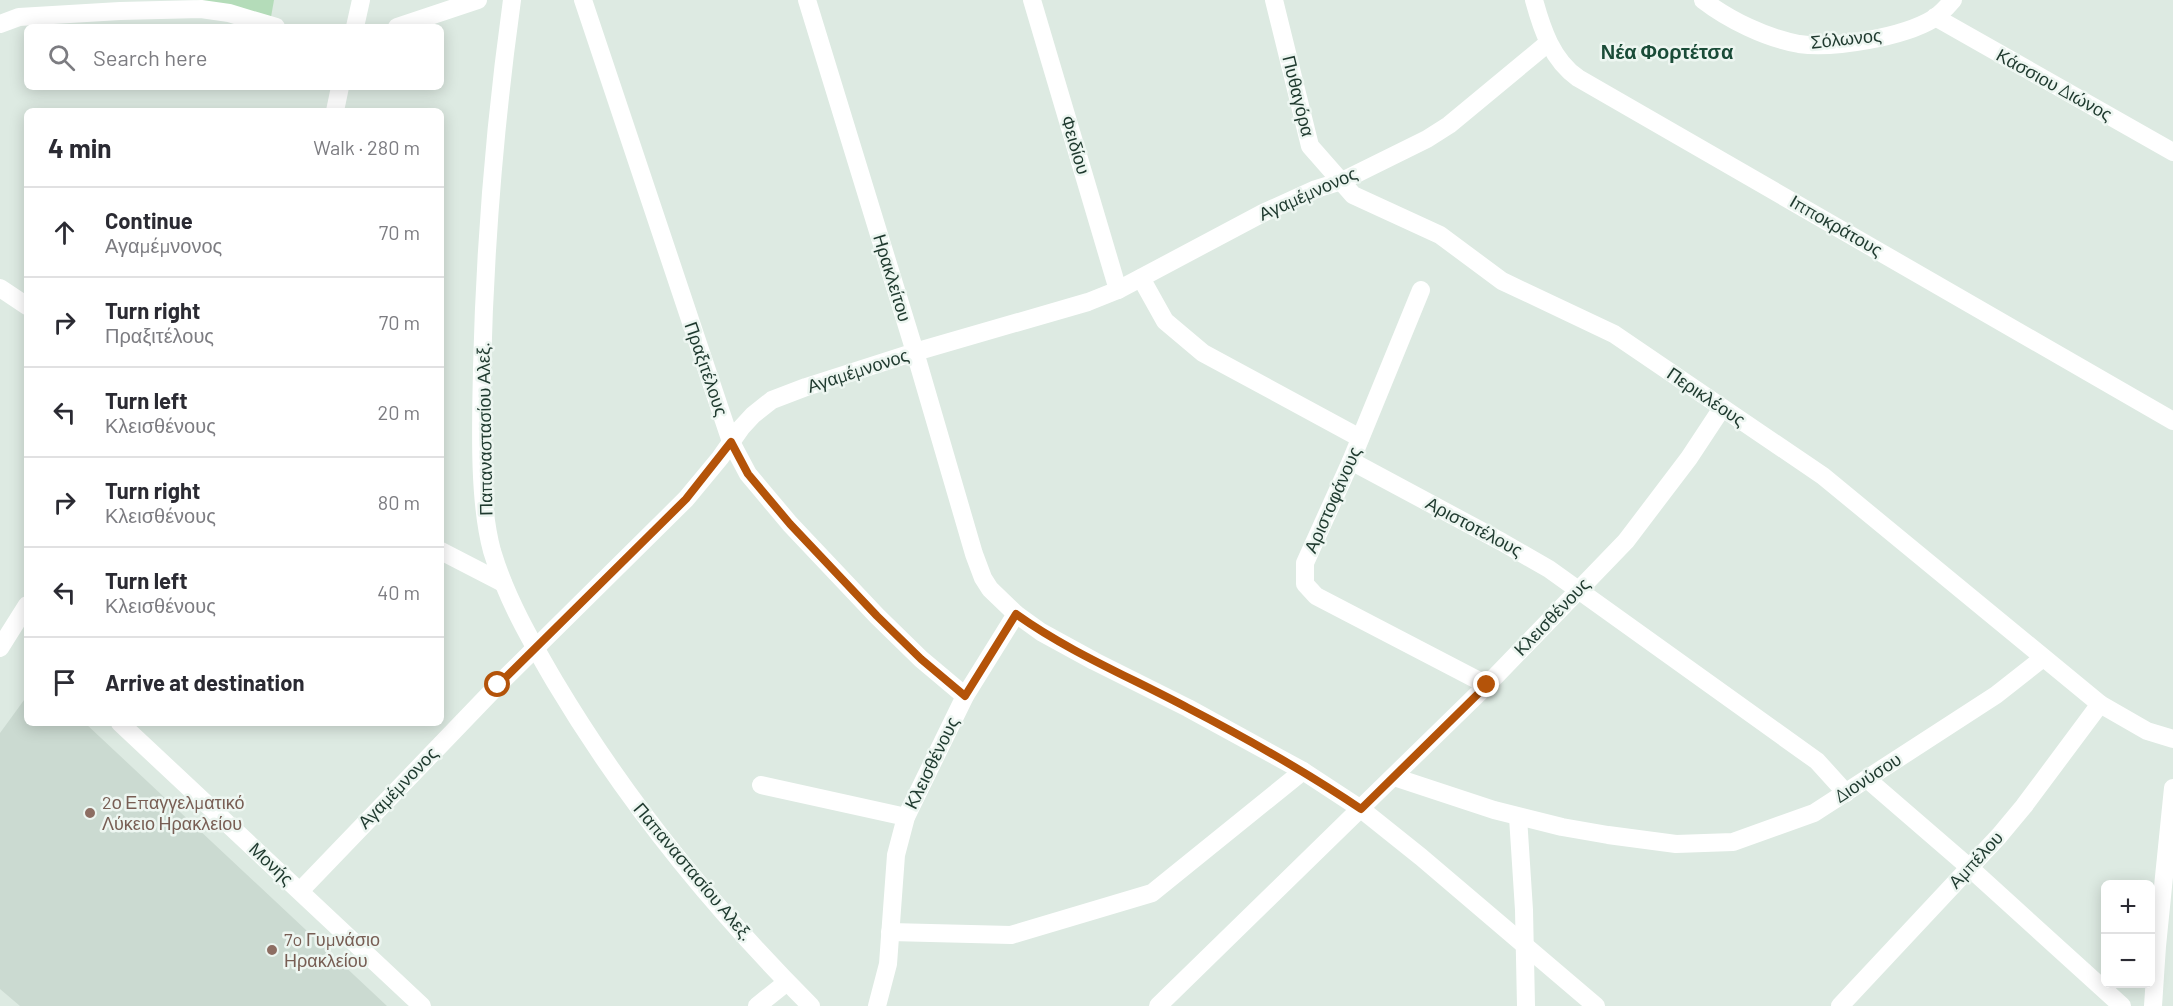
<!DOCTYPE html>
<meta charset="utf-8">
<style>
:root{--surface:#fff;--page:#f2f2f3;--text:#2b2b33;--muted:#7c7c81;--line:#e1e1e2}
body{margin:0;font-family:Barlow,sans-serif;background:var(--page);color:var(--text)}
.controls{position:absolute;right:18px;bottom:18px;display:grid;overflow:hidden;border-radius:9px;box-shadow:0 3px 15px #0003}
.controls button{width:54px;height:54px;display:grid;place-items:center;padding:0;border:0;border-bottom:2px solid var(--line);background:var(--surface);color:var(--text);font:30px sans-serif}
.stop{position:absolute;width:18px;height:18px;margin:-14px;border:4px solid #b45309;border-radius:50%;background:#fff}
.stop.end{background:#b45309;border-color:#fff;box-shadow:0 2px 6px #0008}
.list{margin:0;padding:0;list-style:none}
h2{display:flex;justify-content:space-between;align-items:center;height:78px;margin:0;padding:0 24px;font-size:26px}
h2 small{font-size:20px;font-weight:400;color:var(--muted)}
.list li{display:grid;grid-template-columns:39px 1fr auto;gap:18px;align-items:center;box-sizing:border-box;height:90px;padding:0 24px;border-top:2px solid var(--line)}
.list b{display:block;font-size:22px;white-space:nowrap}
.list p{margin:0;font-size:20px;white-space:nowrap;color:var(--muted)}
.list em{font-size:20px;font-style:normal;color:var(--muted)}
.icon{flex:none;width:33px;height:33px;fill:none;stroke:currentColor;stroke-width:2;stroke-linecap:round;stroke-linejoin:round}
.map{position:relative;flex:none;width:2173px;height:1006px;overflow:hidden}
.search{position:absolute;background:var(--surface);box-shadow:0 3px 15px #0003;left:24px;top:24px;width:420px;height:66px;display:flex;align-items:center;gap:15px;box-sizing:border-box;padding:0 21px;border-radius:9px;color:var(--muted);font-size:22px}
.panel{position:absolute;background:var(--surface);box-shadow:0 3px 15px #0003;left:24px;top:108px;width:420px;height:618px;border-radius:9px}
.map>svg:first-child{display:block}
</style>
<div class="map">
<svg width="2173" height="1006" viewBox="0 0 2173 1006">
<rect width="100%" height="100%" fill="#ddeae2"/>
<path fill="#cbdad1" d="M27 696V723H85L387 1006H20L0 989V733Z"/>
<path fill="#b4dcb9" d="M194 0H274L271 17Z"/>
<g fill="none" stroke-linecap="round" stroke-linejoin="round">
<g stroke="#fff" stroke-width="18">
<path d="M512 0C495 122 485 244 482 368 481 422 478 499 492 551 506 598 531 641 555 682 626 801 714 909 811 1006"/>
<path d="M583 0 731 442 748 474 790 524 877 616 921 659 965 696"/>
<path d="M807 0 915 352 974 554 983 578 990 589 1016 614 1041 632 1094 661 1188 708 1303 771 1361 809 1421 857 1596 1006"/>
<path d="M1032 0 1118 290"/>
<path d="M1274 0 1310 146 1353 195 1440 235 1502 281 1614 334 1823 476 2100 704 2147 731 2173 739"/>
<path d="M1534 0C1542 29 1552 60 1578 78L2173 421"/>
<path d="M1703 0C1729 20 1766 38 1799 44 1834 49 1903 37 1933 19 1941 14 1947 7 1953 0"/>
<path d="M1935 17 2173 152"/>
<path d="M0 24 19 17 120 11 201 9 229 13 276 27"/>
<path d="M355 27 361 0"/>
<path d="M397 27 478 0"/>
<path d="M335 111 340 87"/>
<path d="M1141 278 1165 321 1203 353 1360 438"/>
<path d="M0 288 27 306"/>
<path d="M1421 290 1351 461 1305 563V584L1316 596 1487 685"/>
<path d="M1351 461 1502 542 1549 569 1817 761 1846 793"/>
<path d="M441 551 503 583"/>
<path d="M0 648 27 605"/>
<path d="M120 723 422 1006"/>
<path d="M1394 777 1494 810 1562 827 1608 835 1676 844 1733 842 1814 813 1996 695 2043 658"/>
<path d="M1867 779 1970 868 2122 1006"/>
<path d="M761 785 906 817"/>
<path d="M1518 817 1524 910 1526 1006"/>
<path d="M300 891 498 685 686 499 720 458 741 428 753 415 772 400 806 387 915 352 1088 302 1118 290 1263 213 1316 189 1342 181 1427 139 1449 125 1548 43"/>
<path d="M890 932 1011 935 1152 893 1303 771"/>
<path d="M757 1006 787 982"/>
<path d="M877 1006 888 964 896 855 906 817 965 696 1016 614"/>
<path d="M1158 1006 1487 685 1626 541 1689 458 1722 408"/>
<path d="M1840 1006 1999 836 2024 806 2100 704"/>
<path d="M2153 1006 2157 946 2173 788"/>
</g>
</g>
<g fill="none" stroke-linecap="round" stroke-linejoin="round">
<path stroke="#b45309" stroke-width="8" d="M498 685 686 499 731 442 748 474 790 524 877 616 921 659 965 696 1016 614C1069 652 1130 677 1188 708 1248 739 1306 772 1361 809L1487 685"/>
</g>
<g fill="#8d6e63" stroke="#edf6f1" stroke-width="2">
<circle cx="90" cy="813" r="6"/>
<circle cx="272" cy="950" r="6"/>
</g>
<g text-anchor="middle" stroke-width="5" stroke-linejoin="round" paint-order="stroke">
<g font-size="18" fill="#1e392e" stroke="#edf6f1">
<text transform="translate(1846 39) rotate(-6)" y="6">Σόλωνος</text>
<text transform="translate(2054 85) rotate(29)" y="6">Κάσσιου Διώνος</text>
<text transform="translate(1298 96) rotate(76)" y="6">Πυθαγόρα</text>
<text transform="translate(1075 145) rotate(73)" y="6">Φειδίου</text>
<text transform="translate(1308 194) rotate(-24)" y="6">Αγαμέμνονος</text>
<text transform="translate(1836 226) rotate(30)" y="6">Ιπποκράτους</text>
<text transform="translate(892 278) rotate(73)" y="6">Ηρακλείτου</text>
<text transform="translate(706 369) rotate(71)" y="6">Πραξιτέλους</text>
<text transform="translate(858 371) rotate(-18)" y="6">Αγαμέμνονος</text>
<text transform="translate(1706 397) rotate(34)" y="6">Περικλέους</text>
<text transform="translate(485 429) rotate(-91)" y="6">Παπαναστασίου Αλεξ.</text>
<text transform="translate(1333 500) rotate(-66)" y="6">Αριστοφάνους</text>
<text transform="translate(1474 527) rotate(28)" y="6">Αριστοτέλους</text>
<text transform="translate(1552 617) rotate(-46)" y="6">Κλεισθένους</text>
<text transform="translate(932 763) rotate(-64)" y="6">Κλεισθένους</text>
<text transform="translate(1868 778) rotate(-33)" y="6">Διονύσου</text>
<text transform="translate(398 788) rotate(-46)" y="6">Αγαμέμνονος</text>
<text transform="translate(1976 860) rotate(-47)" y="6">Αμπέλου</text>
<text transform="translate(271 864) rotate(43)" y="6">Μονής</text>
<text transform="translate(693 872) rotate(50)" y="6">Παπαναστασίου Αλεξ.</text>
</g>
<g font-size="18" fill="#785e54" stroke="#edf6f1" text-anchor="start">
<text x="102" y="809">2ο Επαγγελματικό<tspan x="102" dy="21">Λύκειο Ηρακλείου</tspan></text>
<text x="284" y="946">7o Γυμνάσιο<tspan x="284" dy="21">Ηρακλείου</tspan></text>
</g>
<g font-size="20" font-weight="bold" fill="#1a4c38" stroke="#edf6f1">
<text x="1667" y="59">Νέα Φορτέτσα</text>
</g>
</g>
</svg>
<div class="controls">
<button>+</button>
<button>−</button>
</div>
<div class="stop" style="left:498px;top:685px"></div>
<div class="stop end" style="left:1487px;top:685px"></div>
<div class="search"><svg class="icon" aria-label="search" viewBox="0 0 24 24"><circle cx="10" cy="10" r="6"/><path d="M15 15l6 6"/></svg>Search here</div>
<section class="panel">
<h2>4 min<small>Walk · 280 m</small></h2>
<ul class="list">
<li><svg class="icon" aria-label="ahead" viewBox="0 0 24 24"><path d="M12 20V5M6 11l6-6 6 6"/></svg><div><b>Continue</b><p>Αγαμέμνονος</p></div><em>70 m</em></li>
<li><svg class="icon" aria-label="right" viewBox="0 0 24 24"><path d="M7 20v-9h11M14 6l5 5-5 5"/></svg><div><b>Turn right</b><p>Πραξιτέλους</p></div><em>70 m</em></li>
<li><svg class="icon" aria-label="left" viewBox="0 0 24 24"><path d="M17 20v-9H6M10 6l-5 5 5 5"/></svg><div><b>Turn left</b><p>Κλεισθένους</p></div><em>20 m</em></li>
<li><svg class="icon" aria-label="right" viewBox="0 0 24 24"><path d="M7 20v-9h11M14 6l5 5-5 5"/></svg><div><b>Turn right</b><p>Κλεισθένους</p></div><em>80 m</em></li>
<li><svg class="icon" aria-label="left" viewBox="0 0 24 24"><path d="M17 20v-9H6M10 6l-5 5 5 5"/></svg><div><b>Turn left</b><p>Κλεισθένους</p></div><em>40 m</em></li>
<li><svg class="icon" aria-label="arrive" viewBox="0 0 24 24"><path d="M6 21V4h12l-3 4 3 4H6"/></svg><div><b>Arrive at destination</b></div></li>
</ul>
</section>
</div>
